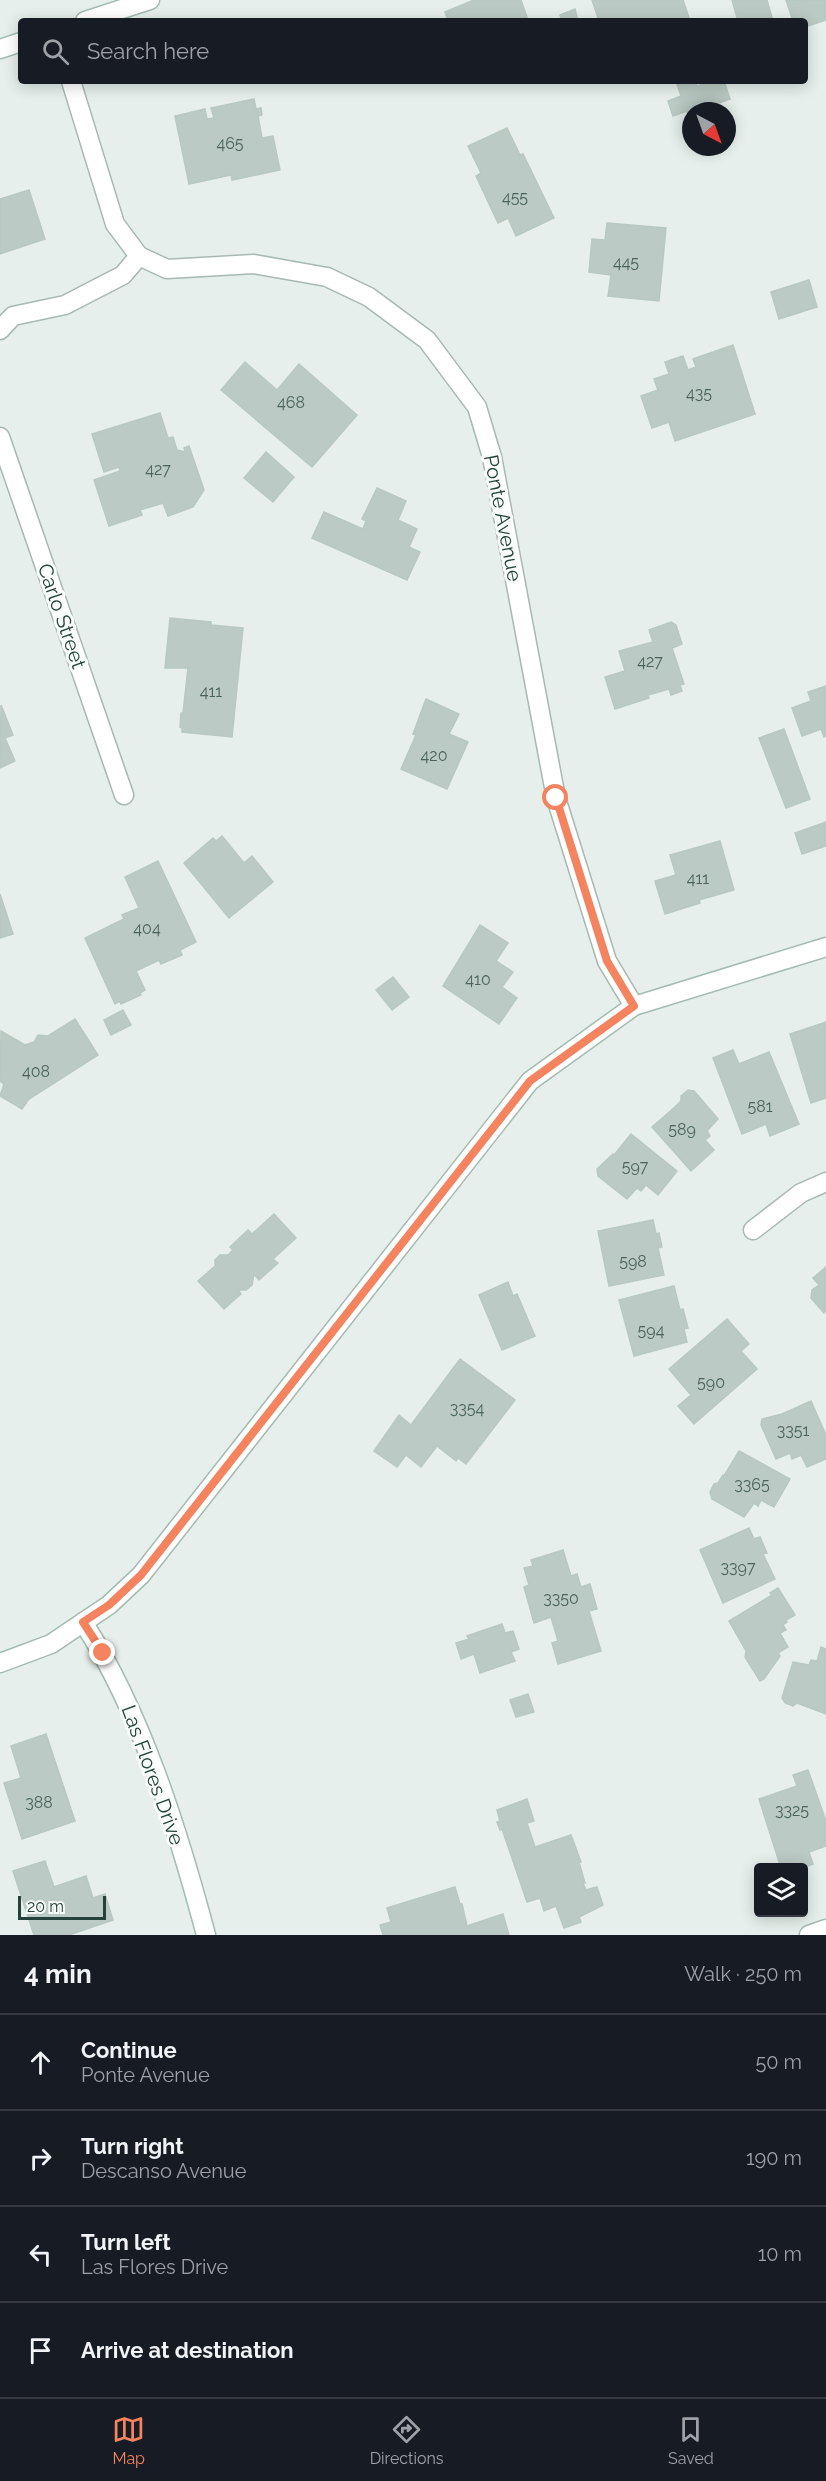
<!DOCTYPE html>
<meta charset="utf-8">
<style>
:root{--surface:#171b24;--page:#242831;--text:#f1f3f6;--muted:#9ea1a6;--line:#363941;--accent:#f4845f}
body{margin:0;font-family:Raleway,sans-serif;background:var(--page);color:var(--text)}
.controls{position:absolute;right:18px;bottom:18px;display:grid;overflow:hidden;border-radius:6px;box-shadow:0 3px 15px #0003}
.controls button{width:54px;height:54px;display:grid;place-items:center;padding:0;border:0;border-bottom:2px solid var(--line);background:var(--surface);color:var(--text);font:30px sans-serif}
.compass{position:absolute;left:682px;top:102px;width:54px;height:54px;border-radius:50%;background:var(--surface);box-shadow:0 3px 15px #0003;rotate:139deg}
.scale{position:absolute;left:18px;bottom:15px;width:88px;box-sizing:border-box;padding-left:6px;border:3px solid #24423a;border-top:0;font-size:16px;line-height:21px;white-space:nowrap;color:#24423a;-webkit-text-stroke:4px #f7fbf9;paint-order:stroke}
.stop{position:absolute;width:18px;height:18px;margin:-14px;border:4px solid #f4845f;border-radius:50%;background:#fff}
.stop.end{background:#f4845f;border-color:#fff;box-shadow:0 2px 6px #0008}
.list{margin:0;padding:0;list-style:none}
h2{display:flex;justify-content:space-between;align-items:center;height:78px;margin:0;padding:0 24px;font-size:26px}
h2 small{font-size:20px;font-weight:400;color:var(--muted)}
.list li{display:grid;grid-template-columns:39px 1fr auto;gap:18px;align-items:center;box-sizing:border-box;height:96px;padding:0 24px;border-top:2px solid var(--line)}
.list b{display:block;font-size:22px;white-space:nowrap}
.list p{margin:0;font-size:20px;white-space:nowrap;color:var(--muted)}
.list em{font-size:20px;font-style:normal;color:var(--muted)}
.icon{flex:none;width:33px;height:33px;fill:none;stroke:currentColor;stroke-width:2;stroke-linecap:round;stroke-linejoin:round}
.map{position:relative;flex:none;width:826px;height:1935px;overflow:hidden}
.search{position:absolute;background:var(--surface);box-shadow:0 3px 15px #0003;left:18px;right:18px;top:18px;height:66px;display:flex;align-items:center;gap:15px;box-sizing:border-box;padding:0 21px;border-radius:6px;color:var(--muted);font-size:22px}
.sheet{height:462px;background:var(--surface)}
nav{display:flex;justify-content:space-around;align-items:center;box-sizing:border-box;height:84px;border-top:2px solid var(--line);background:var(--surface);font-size:16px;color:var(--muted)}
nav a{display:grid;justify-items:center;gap:3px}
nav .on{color:var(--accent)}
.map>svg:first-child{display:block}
</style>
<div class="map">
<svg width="826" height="1935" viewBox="0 0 826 1935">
<rect width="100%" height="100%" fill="#e6efeb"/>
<g fill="#bbcac4" stroke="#b8c9c2" stroke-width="1.5">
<path d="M474 0H521L528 20 448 21 445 12Z"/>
<path d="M592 0H683L690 21H599Z"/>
<path d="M732 0H767L773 21H738Z"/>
<path d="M786 0H826V20L805 27V21H793Z"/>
<path d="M575 9 578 21H562L560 15Z"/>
<path d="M676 81H695L697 86 713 81H724L730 99 697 111H691L688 114 687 111 673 116 668 101 681 96Z"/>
<path d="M254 99 256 109 261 108 262 115 258 116 262 138 273 136 280 170 232 180 231 175 189 184 175 116 205 109 207 119 214 118 211 108Z"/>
<path d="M507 128 520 155 523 154 554 218 516 236 508 218 498 223 476 176 481 173 468 146Z"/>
<path d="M29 190 45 239 0 254V199Z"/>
<path d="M607 223 666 228 659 301 608 296 611 275 589 272 592 239 605 240Z"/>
<path d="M809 280 817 307 779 319 771 292Z"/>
<path d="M733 345 755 414 675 441 669 422 652 428 641 396 658 390 654 379 669 374 665 362 683 356 688 370 696 367 693 359Z"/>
<path d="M245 362 277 390 299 364 357 415 312 467 221 390Z"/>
<path d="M160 413 168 438 173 437 177 450 185 452 184 448 189 446 204 490 193 507 168 516 163 503 140 510 142 515 109 526 94 480 120 471 119 467 104 472 92 434Z"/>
<path d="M266 452 294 477 273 502 244 478Z"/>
<path d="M377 488 406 501 398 520 417 529 409 547 420 552 407 580 312 538 324 512 363 529 366 521 362 519Z"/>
<path d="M170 618 211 622V625L243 628 232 737 182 732V728L180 727 181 713H183L188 668H165Z"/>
<path d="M671 622 676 625 682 644 672 648 684 684 680 685 682 691 671 695 669 689 648 695 649 698 615 709 605 677 625 671 619 651 653 642 649 630Z"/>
<path d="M826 686V736L824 737 821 729 802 736 792 708 811 701 808 692Z"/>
<path d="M426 699 459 714 449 734 468 742 447 789 401 769 416 735 413 734Z"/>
<path d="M1 705 13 735 5 738 15 761 0 768Z"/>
<path d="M784 729 810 799 786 808 759 738Z"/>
<path d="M826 822V846L802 854 795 833Z"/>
<path d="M222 836 244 863 252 856 273 882 229 918 184 863 213 838 216 841Z"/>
<path d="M720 841 734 890 699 900 700 903 665 914 655 881 676 875 670 855Z"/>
<path d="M158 861 196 942 180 950 182 955 161 964 159 960 136 971 145 990 140 993 141 995 121 1004 120 1001 115 1004 85 938 124 919 122 915 139 908 125 877Z"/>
<path d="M0 894 13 934 0 938Z"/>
<path d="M480 925 508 943 496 961 513 972 502 987 517 998 499 1024 443 986Z"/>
<path d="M393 977 409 997 392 1010 376 990Z"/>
<path d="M123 1010 131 1025 111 1035 104 1020Z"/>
<path d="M75 1019 98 1055 29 1099 22 1109 0 1096 4 1084 0 1081 1 1031 25 1045 34 1042 38 1035 48 1036Z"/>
<path d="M826 1022V1098L811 1103 790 1034Z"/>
<path d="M733 1050 739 1064 769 1052 799 1124 770 1136 766 1124 742 1134 713 1058Z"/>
<path d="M688 1090 694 1091 718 1119 707 1131 710 1136 705 1140 714 1150 691 1171 652 1127 675 1107 681 1101V1096Z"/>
<path d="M631 1134 677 1171 658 1195 646 1185 641 1191 637 1188 627 1199 598 1176 597 1169 613 1154 614 1155Z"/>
<path d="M274 1214 296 1238 273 1259 278 1263 259 1280 254 1274 252 1285 246 1290H238L241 1294 224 1309 198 1281 215 1266V1260L220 1255H228L233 1250 230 1247 248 1230 252 1234Z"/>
<path d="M653 1220 656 1234 659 1233 662 1247 658 1248 664 1275 609 1286 598 1231Z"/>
<path d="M826 1267V1311L824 1313 811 1298 812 1290 819 1285 813 1278Z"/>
<path d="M508 1282 513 1296 517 1294 535 1336 502 1350 479 1295Z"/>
<path d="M674 1286 680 1310 683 1309 688 1328 684 1329 687 1342 634 1356 619 1300Z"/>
<path d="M727 1319 749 1344 741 1351 757 1369 694 1424 678 1406 691 1395 669 1369Z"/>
<path d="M460 1359 515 1400 466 1464 458 1458 456 1461 437 1446 421 1467 406 1455 397 1467 374 1451 399 1415 411 1425Z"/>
<path d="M811 1401 826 1435V1459L807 1467 801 1455 792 1459 790 1453 776 1459 761 1425 762 1419 782 1414Z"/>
<path d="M739 1451 790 1479 774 1507 761 1500 758 1506 754 1503 744 1517 712 1499 710 1492 714 1484 718 1483 723 1475 724 1476Z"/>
<path d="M749 1528 754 1539 760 1537 767 1553 763 1554 775 1579 723 1603 700 1550Z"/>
<path d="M563 1550 571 1576 577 1574 581 1587 590 1584 597 1609 589 1611 601 1651 558 1664 552 1643 558 1641 551 1617 534 1623 524 1587 529 1585 524 1568 533 1566 531 1560Z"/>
<path d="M778 1588 795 1615 786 1620 787 1622 783 1625 786 1630 780 1633 788 1647 778 1653 780 1656 764 1679 760 1681 745 1657 746 1651 729 1621 772 1595 770 1593Z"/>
<path d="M502 1624 505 1633 513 1631 519 1649 511 1652 515 1661 480 1673 474 1654 461 1659 456 1643 469 1639 467 1636Z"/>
<path d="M821 1647 826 1649V1714L797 1703 793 1706 785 1703 782 1698 793 1662 809 1665 811 1660 817 1661Z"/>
<path d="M528 1694 534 1712 516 1717 510 1700Z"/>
<path d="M46 1734 75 1821 22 1839 4 1783 21 1778 11 1746Z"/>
<path d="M808 1770 826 1821V1846L809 1852 813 1864 802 1868H781L759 1799 797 1786 793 1775Z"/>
<path d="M527 1799 534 1821 527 1823 535 1847 571 1835 581 1862H579L585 1883H583L586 1890 597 1887 603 1905 579 1917 581 1922 564 1928 556 1906 544 1911 540 1898 527 1902 502 1829 500 1830 497 1822 500 1821 497 1810Z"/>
<path d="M45 1861 54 1887 86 1876 93 1898 105 1894 113 1920 69 1935H34L13 1871Z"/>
<path d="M455 1887 460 1904H462L467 1926 503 1914 509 1935H383L380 1925 391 1922 387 1908Z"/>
</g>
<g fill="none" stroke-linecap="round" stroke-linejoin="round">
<defs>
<g id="street">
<path d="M71 81 115 224 139 256 167 269 254 264 327 277 369 297 427 340 477 407 492 457 556 798 607 961 634 1006"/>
<path d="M0 330 13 316 65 305 123 275 139 256"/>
<path d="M0 437 124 795"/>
<path d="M753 1230 801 1193 826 1182"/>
</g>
<g id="secondary">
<path d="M85 21 150 0"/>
<path d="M0 49 21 42"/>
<path d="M83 1622C142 1714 178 1830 206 1935"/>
<path d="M0 1663 51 1644 109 1605 141 1575 530 1081 634 1006 826 947"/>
<path d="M809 1935 826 1929"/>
</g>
</defs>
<use href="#street" stroke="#a8b8b2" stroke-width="21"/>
<use href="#secondary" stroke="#a4bbb3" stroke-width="21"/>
<use href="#street" stroke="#fff" stroke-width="18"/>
<use href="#secondary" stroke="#fff" stroke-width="18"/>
</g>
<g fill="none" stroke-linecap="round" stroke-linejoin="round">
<path stroke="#f4845f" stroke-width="8" d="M103 1653 83 1622 109 1605 141 1575 530 1081 634 1006 607 961 556 798"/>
</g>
<g text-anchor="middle" stroke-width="6" stroke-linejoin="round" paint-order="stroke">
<g font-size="16" fill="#4a645c">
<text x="230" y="149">465</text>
<text x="515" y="203">455</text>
<text x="626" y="268">445</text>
<text x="699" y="399">435</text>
<text x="291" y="408">468</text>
<text x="158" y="475">427</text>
<text x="650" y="667">427</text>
<text x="211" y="697">411</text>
<text x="434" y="761">420</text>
<text x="698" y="884">411</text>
<text x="147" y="934">404</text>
<text x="478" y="985">410</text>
<text x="36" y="1077">408</text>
<text x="760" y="1112">581</text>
<text x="682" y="1135">589</text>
<text x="635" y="1172">597</text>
<text x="633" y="1267">598</text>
<text x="651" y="1336">594</text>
<text x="711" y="1388">590</text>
<text x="467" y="1414">3354</text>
<text x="793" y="1436">3351</text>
<text x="752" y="1490">3365</text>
<text x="738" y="1573">3397</text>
<text x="561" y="1604">3350</text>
<text x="39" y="1808">388</text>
<text x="792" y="1816">3325</text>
</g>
<g font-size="20" fill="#24423a" stroke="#f7fbf9">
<text transform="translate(503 518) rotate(79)" y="7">Ponte Avenue</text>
<text transform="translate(62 616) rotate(71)" y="7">Carlo Street</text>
<text transform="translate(153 1775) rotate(70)" y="7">Las Flores Drive</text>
</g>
</g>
</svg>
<div class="controls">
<button><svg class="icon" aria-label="layers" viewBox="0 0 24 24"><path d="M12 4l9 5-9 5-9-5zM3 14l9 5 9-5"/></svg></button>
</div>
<svg class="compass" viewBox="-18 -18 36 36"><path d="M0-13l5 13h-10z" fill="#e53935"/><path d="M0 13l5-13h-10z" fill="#9ea1a6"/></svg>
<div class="scale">20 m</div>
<div class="stop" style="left:556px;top:798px"></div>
<div class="stop end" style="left:103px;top:1653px"></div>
<div class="search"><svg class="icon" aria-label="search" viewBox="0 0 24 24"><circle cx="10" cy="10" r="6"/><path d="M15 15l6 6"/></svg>Search here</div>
</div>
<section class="sheet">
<h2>4 min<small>Walk · 250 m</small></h2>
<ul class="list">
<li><svg class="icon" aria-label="ahead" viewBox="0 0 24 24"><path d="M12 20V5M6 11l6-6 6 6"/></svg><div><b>Continue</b><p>Ponte Avenue</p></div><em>50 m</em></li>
<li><svg class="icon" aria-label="right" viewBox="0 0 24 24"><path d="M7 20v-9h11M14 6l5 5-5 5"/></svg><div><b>Turn right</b><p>Descanso Avenue</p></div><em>190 m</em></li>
<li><svg class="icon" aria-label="left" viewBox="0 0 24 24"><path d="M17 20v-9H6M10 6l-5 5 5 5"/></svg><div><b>Turn left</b><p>Las Flores Drive</p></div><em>10 m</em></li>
<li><svg class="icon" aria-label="arrive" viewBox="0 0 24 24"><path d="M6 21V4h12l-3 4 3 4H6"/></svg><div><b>Arrive at destination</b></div></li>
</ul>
</section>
<nav>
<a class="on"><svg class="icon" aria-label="map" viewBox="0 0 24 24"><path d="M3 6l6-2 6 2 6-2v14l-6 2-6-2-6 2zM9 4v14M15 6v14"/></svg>Map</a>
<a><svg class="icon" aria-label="directions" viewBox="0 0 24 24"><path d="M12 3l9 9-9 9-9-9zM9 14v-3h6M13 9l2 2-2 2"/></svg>Directions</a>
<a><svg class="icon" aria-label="saved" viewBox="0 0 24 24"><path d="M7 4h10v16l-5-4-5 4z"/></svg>Saved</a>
</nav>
